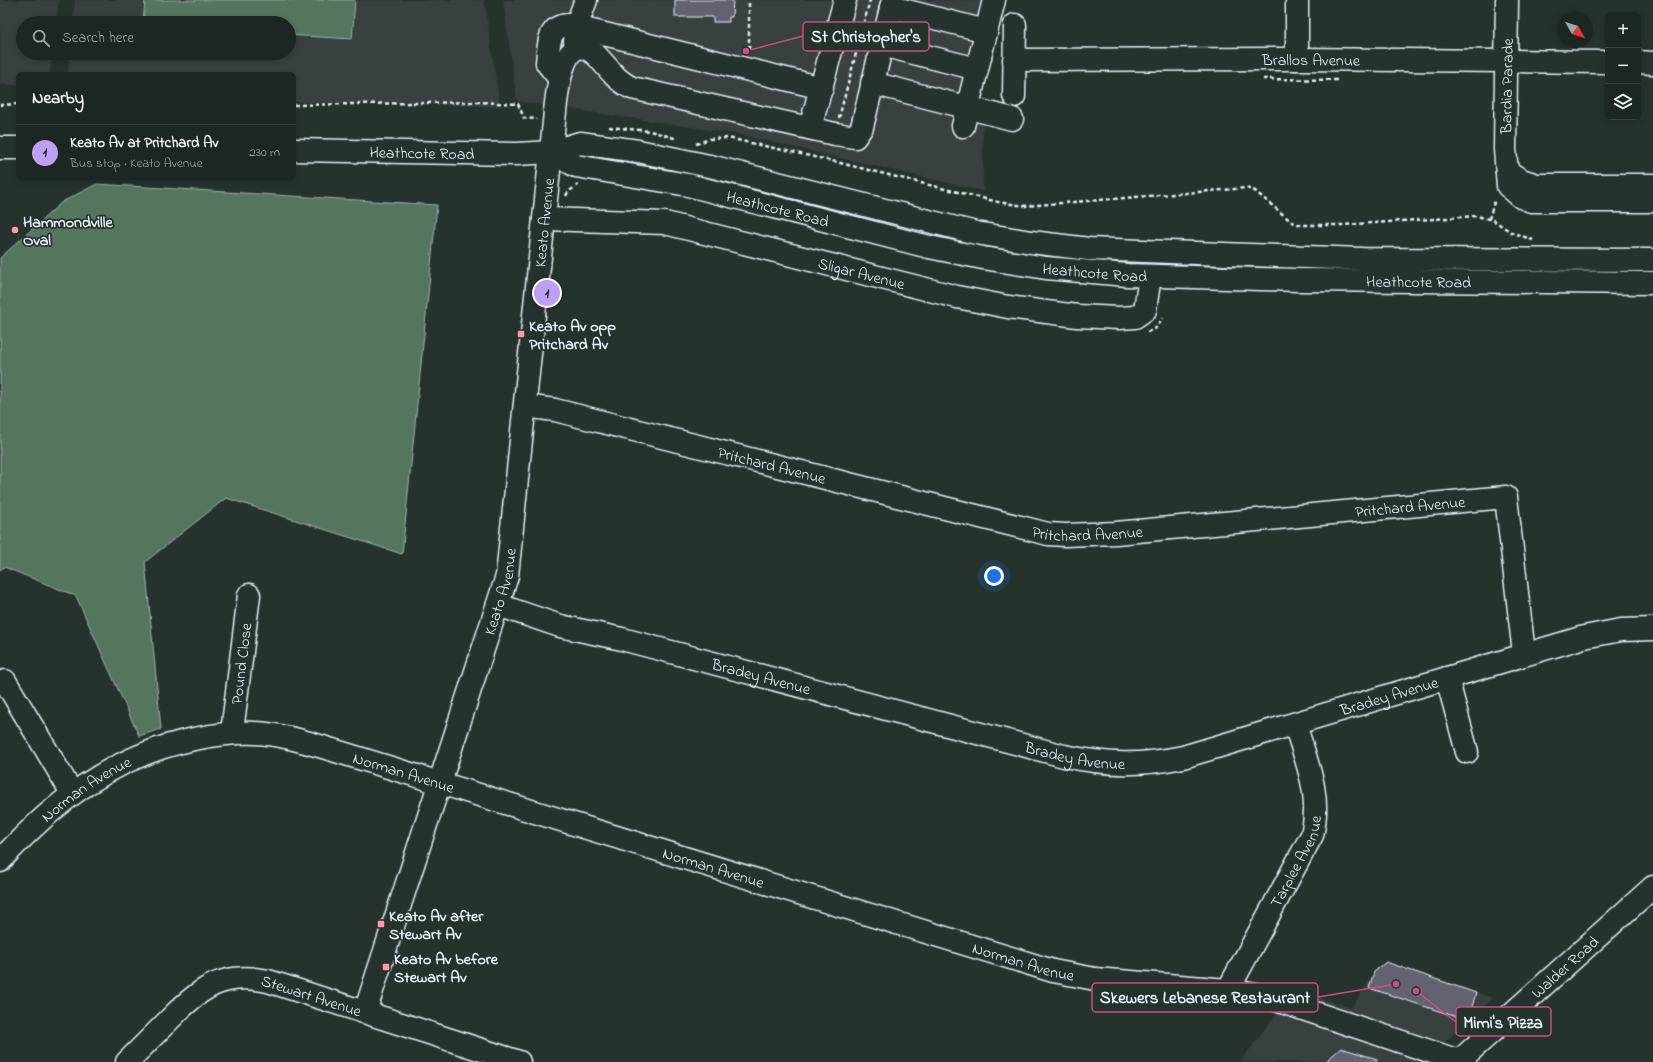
<!DOCTYPE html>
<meta charset="utf-8">
<style>
:root{--surface:#1c2622;--page:#29322f;--text:#f1f3f6;--muted:#a0a5a5;--line:#3a4340;--accent:#bca0f2}
body{margin:0;font-family:"Indie Flower",sans-serif;background:var(--page);color:var(--text)}
.controls{position:absolute;right:12px;top:12px;display:grid;overflow:hidden;border-radius:6px;box-shadow:0 2px 6px #0003}
.controls button{width:36px;height:36px;display:grid;place-items:center;padding:0;border:0;border-bottom:1px solid var(--line);background:var(--surface);color:var(--text);font:20px sans-serif}
.compass{position:absolute;left:1557px;top:12px;width:36px;height:36px;border-radius:50%;background:var(--surface);box-shadow:0 2px 6px #0003;rotate:129deg}
.you{position:absolute;left:994px;top:576px;width:14px;height:14px;margin:-10px;border:3px solid #fff;border-radius:50%;background:#1a73e8;box-shadow:0 0 0 6px #1a73e833}
.badge{display:grid;place-items:center;width:26px;height:26px;border-radius:50%;background:var(--accent);color:#111;font-size:13px;font-weight:700}
.pin{position:absolute;translate:-50% -50%;border:2px solid #fff;box-shadow:0 1px 4px #0006}
.list{margin:0;padding:0;list-style:none}
h2{display:flex;justify-content:space-between;align-items:center;height:52px;margin:0;padding:0 16px;font-size:17px}
h2 small{font-size:13px;font-weight:400;color:var(--muted)}
.list li{display:grid;grid-template-columns:26px 1fr auto;gap:12px;align-items:center;box-sizing:border-box;height:56px;padding:0 16px;border-top:1px solid var(--line)}
.list b{display:block;font-size:15px;white-space:nowrap}
.list p{margin:0;font-size:13px;white-space:nowrap;color:var(--muted)}
.list em{font-size:13px;font-style:normal;color:var(--muted)}
.icon{flex:none;width:22px;height:22px;fill:none;stroke:currentColor;stroke-width:2;stroke-linecap:round;stroke-linejoin:round}
.map{position:relative;flex:none;width:1653px;height:1062px;overflow:hidden}
.search{position:absolute;background:var(--surface);box-shadow:0 2px 6px #0003;left:16px;top:16px;width:280px;height:44px;display:flex;align-items:center;gap:10px;box-sizing:border-box;padding:0 14px;border-radius:22px;color:var(--muted);font-size:15px}
.panel{position:absolute;background:var(--surface);box-shadow:0 2px 6px #0003;left:16px;top:72px;width:280px;height:108px;border-radius:6px}
.map>svg:first-child{display:block}
</style>
<div class="map">
<svg width="1653" height="1062" viewBox="0 0 1653 1062">
<rect width="100%" height="100%" fill="#26332d"/>
<filter id="ink" filterUnits="userSpaceOnUse"><feTurbulence type="fractalNoise" baseFrequency=".025" numOctaves="2"/><feDisplacementMap in="SourceGraphic" scale="8" xChannelSelector="R" yChannelSelector="G"/><feConvolveMatrix kernelMatrix="1 2 1 2 8 2 1 2 1" color-interpolation-filters="sRGB"/></filter>
<g filter="url(#ink)">
<g fill="#384141">
<path d="M0 0H59L56 23H23V53H52L50 74H18V85H0Z"/>
<path d="M75 0H484L500 106 294 102V74H68L70 53H289V23H73Z"/>
<path d="M503 0H982L983 191 737 134 517 101Z"/>
<path d="M1386 962 1493 998 1423 1062H1240L1294 990 1352 1008 1374 972Z"/>
</g>
<g fill="#54755f" stroke="#9eb3ac">
<path d="M145 0H355L352 39 289 35V23H143Z"/>
<path d="M97 184 437 205 402 554 226 498 145 562 161 729 139 736 76 596 4 567 0 570V258L62 202Z"/>
</g>
<g fill="#63626f" stroke="#e8f1f8">
<path d="M675 0H733L732 17H729V22H713V17H675Z"/>
<path d="M1386 962 1476 993 1469 1017 1463 1019 1369 988 1374 972Z"/>
<path d="M1341 1048 1377 1059 1376 1062H1325Z"/>
</g>
<g fill="none" stroke-linecap="round" stroke-linejoin="round">
<defs>
<g id="minor">
<path d="M1507 0 1505 149 1508 186 1521 197 1531 201H1653"/>
<path d="M891 7 986 31"/>
<path d="M575 41 578 21 586 0"/>
<path d="M882 45 977 69"/>
<path d="M1297 59V0"/>
<path id="s1" d="M1014 60 1297 59 1608 62"/>
<path d="M1638 62 1653 63"/>
<path d="M559 78 547 63C549 46 547 26 568 25L822 88"/>
<path d="M872 83 1012 119"/>
<path d="M1014 96 1015 25"/>
<path d="M963 126 994 0"/>
<path d="M810 128 845 0"/>
<path d="M1507 171 1521 180 1537 185H1653"/>
<path id="s2" d="M544 219 665 223 957 297 1008 307 1077 316 1119 318 1135 317 1145 310 1150 276"/>
<path id="s3" d="M525 406 555 410 634 430 1048 534 1065 535 1116 533 1506 497 1524 654"/>
<path id="s4" d="M498 605 560 626 622 639 1064 756C1108 765 1139 766 1183 757L1584 637 1621 630 1653 629"/>
<path d="M1447 678 1467 752"/>
<path d="M5 681 72 793"/>
<path id="s5" d="M232 732 249 595"/>
<path id="s6" d="M0 861C55 801 113 756 194 739 215 735 234 732 255 733 279 734 303 741 326 748L1053 971 1095 979 1228 990 1267 997 1459 1061"/>
<path id="s7" d="M1228 990 1312 835C1322 795 1306 761 1295 724"/>
<path id="s8" d="M365 1012 507 576 554 122C556 104 560 23 596 55 608 67 616 81 632 88L835 134 855 137 862 127 893 0"/>
<path id="s9" d="M127 1062C141 1048 155 1034 169 1020 199 989 222 971 268 981L519 1062"/>
<path id="s10" d="M1458 1062 1653 887"/>
</g>
<g id="major">
<path d="M0 148H18"/>
<path id="s11" d="M294 150 517 154 551 152 580 143 638 151 714 167 976 233 1031 242 1089 249 1362 259 1653 260"/>
<path id="s12" d="M551 152 576 166 688 185 929 247 983 258 1046 268 1127 275 1298 280 1653 283"/>
</g>
</defs>
<use href="#minor" stroke="#e8f1f8" stroke-width="25"/>
<use href="#major" stroke="#e8f1f8" stroke-width="25"/>
<g stroke="#e8f1f8" stroke-width="2.5" stroke-dasharray="4 3" stroke-linecap="butt">
<path d="M749 49V0"/>
<path d="M1263 79 1340 80"/>
<path d="M0 105 18 104"/>
<path d="M294 105 478 102 518 104 524 118 537 119"/>
<path d="M839 118 870 0"/>
<path d="M609 127 650 131 678 139"/>
<path d="M696 144 709 139 728 138 828 160 998 202 1025 206 1247 188 1255 191 1292 222 1301 225H1343L1477 216 1493 220 1511 232 1533 240"/>
<path d="M566 196 568 192 578 185"/>
<path d="M1489 219 1495 199"/>
<path d="M1147 332 1155 329 1163 318"/>
</g>
<use href="#minor" stroke="#26332d" stroke-width="22"/>
<use href="#major" stroke="#26332d" stroke-width="22"/>
</g>
</g>
<g fill="#ff9aa2" stroke="#26332d" stroke-width="1.5">
<circle cx="15" cy="230" r="4"/>
<rect x="517" y="330" width="8" height="8" rx="2"/>
<rect x="377" y="920" width="8" height="8" rx="2"/>
<rect x="382" y="963" width="8" height="8" rx="2"/>
</g>
<g text-anchor="middle" stroke-width="3.5" stroke-linejoin="round" paint-order="stroke">
<g font-size="16" fill="#e8f1f8" stroke="#26332d">
<text dy="6" stroke="none"><textPath href="#s1" startOffset="297">Brallos Avenue</textPath></text>
<text transform="translate(1506 86) rotate(-89)" y="6">Bardia Parade</text>
<text dy="6" stroke="none"><textPath href="#s11" startOffset="128">Heathcote Road</textPath></text>
<text dy="6" stroke="none"><textPath href="#s12" startOffset="235">Heathcote Road</textPath></text>
<text dy="6" stroke="none"><textPath href="#s8" startOffset="814">Keato Avenue</textPath></text>
<text dy="6" stroke="none"><textPath href="#s2" startOffset="324">Sligar Avenue</textPath></text>
<text dy="6" stroke="none"><textPath href="#s12" startOffset="559">Heathcote Road</textPath></text>
<text dy="6" stroke="none"><textPath href="#s12" startOffset="883">Heathcote Road</textPath></text>
<text dy="6" stroke="none"><textPath href="#s3" startOffset="254">Pritchard Avenue</textPath></text>
<text dy="6" stroke="none"><textPath href="#s3" startOffset="902">Pritchard Avenue</textPath></text>
<text dy="6" stroke="none"><textPath href="#s3" startOffset="578">Pritchard Avenue</textPath></text>
<text dy="6" stroke="none"><textPath href="#s8" startOffset="442">Keato Avenue</textPath></text>
<text dy="6" stroke="none"><textPath href="#s5" startOffset="69">Pound Close</textPath></text>
<text dy="6" stroke="none"><textPath href="#s4" startOffset="273">Bradey Avenue</textPath></text>
<text dy="6" stroke="none"><textPath href="#s4" startOffset="921">Bradey Avenue</textPath></text>
<text dy="6" stroke="none"><textPath href="#s4" startOffset="597">Bradey Avenue</textPath></text>
<text dy="6" stroke="none"><textPath href="#s6" startOffset="449">Norman Avenue</textPath></text>
<text dy="6" stroke="none"><textPath href="#s6" startOffset="113">Norman Avenue</textPath></text>
<text dy="6" stroke="none"><textPath href="#s7" startOffset="146">Tarplee Avenue</textPath></text>
<text dy="6" stroke="none"><textPath href="#s6" startOffset="773">Norman Avenue</textPath></text>
<text dy="6" stroke="none"><textPath href="#s6" startOffset="1097">Norman Avenue</textPath></text>
<text dy="6" stroke="none"><textPath href="#s10" startOffset="143">Walder Road</textPath></text>
<text dy="6" stroke="none"><textPath href="#s9" startOffset="218">Stewart Avenue</textPath></text>
</g>
<g font-size="16" font-weight="bold" fill="#e8f1f8" stroke="#26332d" text-anchor="start">
<text x="23" y="227">Hammondville<tspan x="23" dy="18">Oval</tspan></text>
<text x="529" y="331">Keato Av opp<tspan x="529" dy="18">Pritchard Av</tspan></text>
<text x="389" y="921">Keato Av after<tspan x="389" dy="18">Stewart Av</tspan></text>
<text x="394" y="964">Keato Av before<tspan x="394" dy="18">Stewart Av</tspan></text>
</g>
</g>
<path fill="none" stroke="#cc4e82" stroke-width="1.5" d="M746 51L803 36M1396 984L1318 997M1416 991L1456 1022"/>
<g fill="#cc4e82" stroke="#26332d" stroke-width="1.5">
<circle cx="746" cy="51" r="4"/>
<circle cx="1396" cy="984" r="4"/>
<circle cx="1416" cy="991" r="4"/>
</g>
<g fill="#26332d" stroke="#cc4e82" stroke-width="1.5">
<rect x="803" y="22" width="126" height="29" rx="4"/>
<rect x="1092" y="983" width="226" height="29" rx="4"/>
<rect x="1456" y="1007" width="95" height="29" rx="4"/>
</g>
<g font-size="17" text-anchor="middle" font-weight="bold" fill="#e8f1f8">
<text x="866" y="42">St Christopher's</text>
<text x="1205" y="1003">Skewers Lebanese Restaurant</text>
<text x="1503" y="1028">Mimi's Pizza</text>
</g>
</svg>
<div class="controls">
<button>+</button>
<button>−</button>
<button><svg class="icon" aria-label="layers" viewBox="0 0 24 24"><path d="M12 4l9 5-9 5-9-5zM3 14l9 5 9-5"/></svg></button>
</div>
<svg class="compass" viewBox="-18 -18 36 36"><path d="M0-13l5 13h-10z" fill="#e53935"/><path d="M0 13l5-13h-10z" fill="#a0a5a5"/></svg>
<div class="you"></div>
<div class="pin badge" style="left:547px;top:293px">1</div>
<div class="search"><svg class="icon" aria-label="search" viewBox="0 0 24 24"><circle cx="10" cy="10" r="6"/><path d="M15 15l6 6"/></svg>Search here</div>
<section class="panel">
<h2>Nearby<small></small></h2>
<ul class="list">
<li><span class="badge">1</span><div><b>Keato Av at Pritchard Av</b><p>Bus stop · Keato Avenue</p></div><em>230 m</em></li>
</ul>
</section>
</div>
